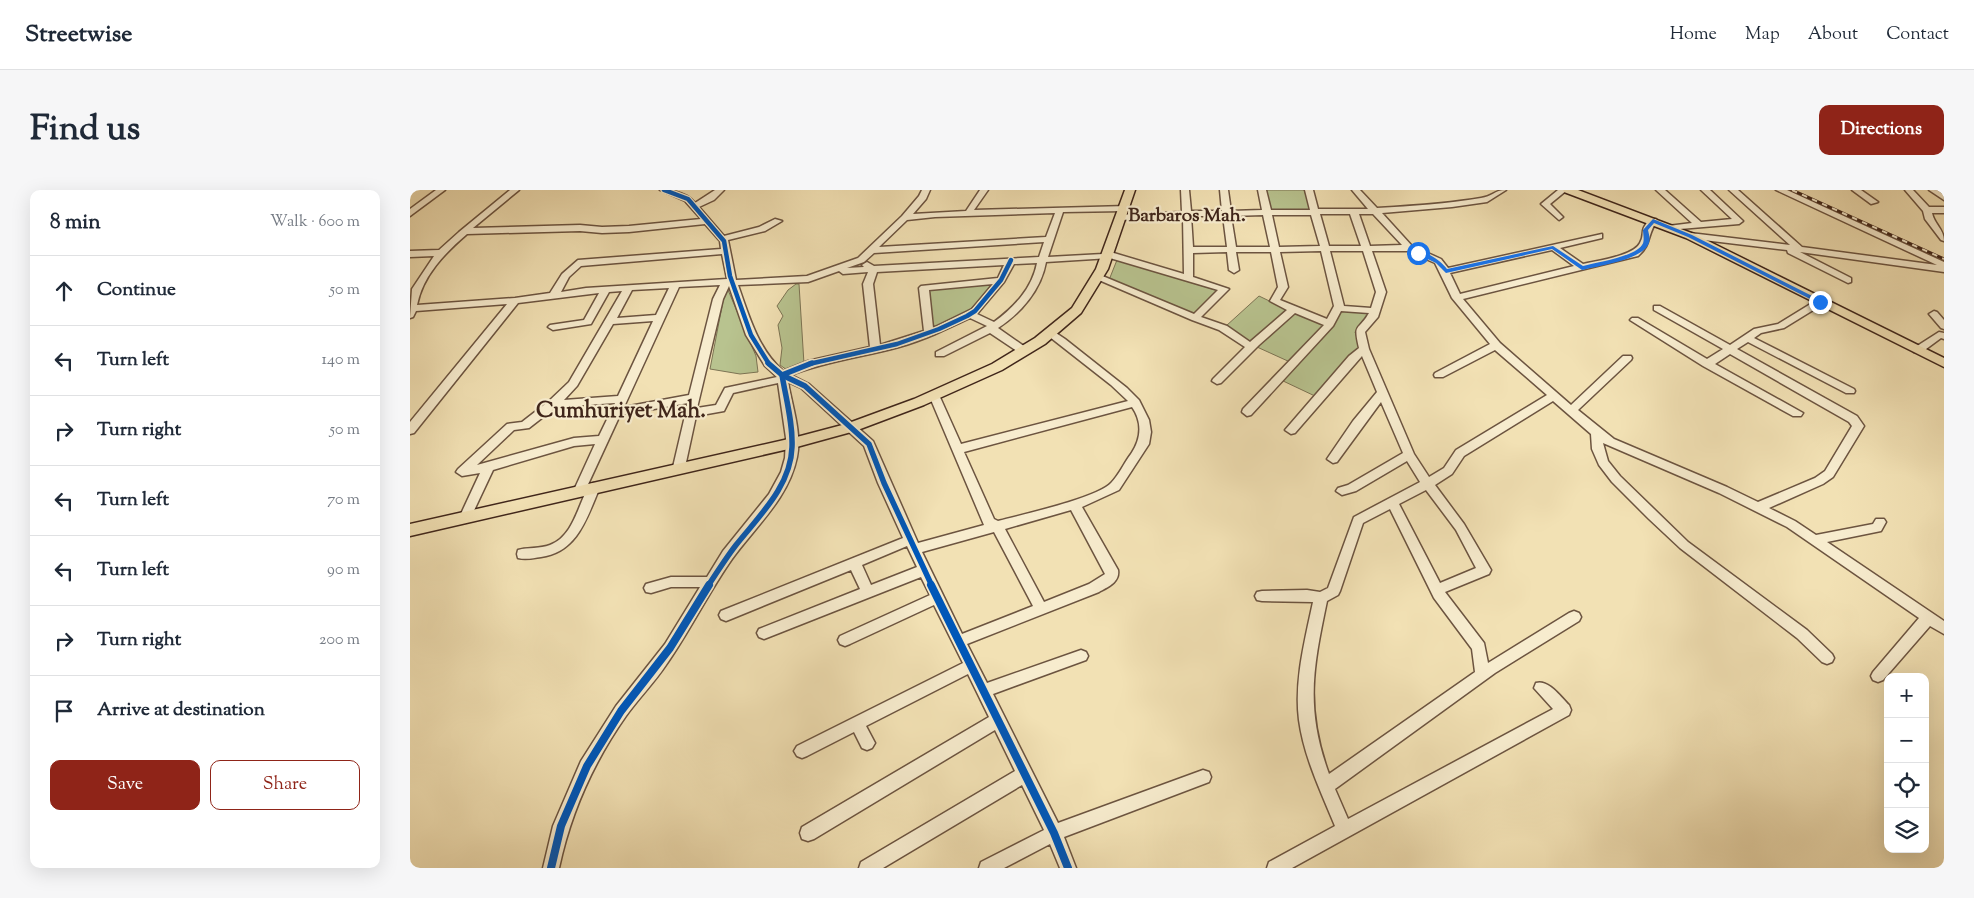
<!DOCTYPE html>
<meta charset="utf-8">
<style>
:root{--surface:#fff;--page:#f6f6f7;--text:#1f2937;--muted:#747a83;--line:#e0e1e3;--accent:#8f2418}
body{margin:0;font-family:"Sorts Mill Goudy",serif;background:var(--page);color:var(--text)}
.controls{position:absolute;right:15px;bottom:15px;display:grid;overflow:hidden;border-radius:10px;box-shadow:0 5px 20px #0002}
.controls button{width:45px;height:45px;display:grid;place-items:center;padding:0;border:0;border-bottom:1px solid var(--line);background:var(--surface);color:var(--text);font:25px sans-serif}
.stop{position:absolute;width:15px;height:15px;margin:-11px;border:4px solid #1a73e8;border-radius:50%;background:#fff}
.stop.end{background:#1a73e8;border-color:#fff;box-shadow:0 1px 5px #0008}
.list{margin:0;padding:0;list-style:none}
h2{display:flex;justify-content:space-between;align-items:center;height:65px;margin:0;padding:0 20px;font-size:21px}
h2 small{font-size:16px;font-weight:400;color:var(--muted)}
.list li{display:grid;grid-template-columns:32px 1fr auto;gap:15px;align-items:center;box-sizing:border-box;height:70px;padding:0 20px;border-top:1px solid var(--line)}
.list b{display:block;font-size:19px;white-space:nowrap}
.list em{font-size:16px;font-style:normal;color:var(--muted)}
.actions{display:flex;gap:10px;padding:15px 20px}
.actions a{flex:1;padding:11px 0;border:1px solid var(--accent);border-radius:10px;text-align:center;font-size:18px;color:var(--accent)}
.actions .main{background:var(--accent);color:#fff}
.icon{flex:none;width:28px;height:28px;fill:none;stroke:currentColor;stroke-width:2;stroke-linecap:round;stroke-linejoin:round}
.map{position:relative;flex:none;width:1534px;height:678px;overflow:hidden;border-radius:10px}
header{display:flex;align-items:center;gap:30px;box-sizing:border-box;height:70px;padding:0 25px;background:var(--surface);border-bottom:1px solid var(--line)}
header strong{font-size:24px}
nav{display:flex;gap:28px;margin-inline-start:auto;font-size:18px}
.intro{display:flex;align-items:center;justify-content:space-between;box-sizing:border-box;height:120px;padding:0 30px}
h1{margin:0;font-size:35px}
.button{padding:12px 22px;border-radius:10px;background:var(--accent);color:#fff;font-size:18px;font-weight:700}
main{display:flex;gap:30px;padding:0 30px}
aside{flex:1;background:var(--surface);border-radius:10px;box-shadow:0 5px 20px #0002}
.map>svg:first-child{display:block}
</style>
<header>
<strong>Streetwise</strong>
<nav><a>Home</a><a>Map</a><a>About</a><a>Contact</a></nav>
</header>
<div class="intro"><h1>Find us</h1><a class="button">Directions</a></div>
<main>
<aside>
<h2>8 min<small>Walk · 600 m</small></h2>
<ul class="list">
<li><svg class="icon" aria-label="ahead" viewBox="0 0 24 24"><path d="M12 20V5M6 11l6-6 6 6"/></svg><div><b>Continue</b></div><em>50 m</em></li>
<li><svg class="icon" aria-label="left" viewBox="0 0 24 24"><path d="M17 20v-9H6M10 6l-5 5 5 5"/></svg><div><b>Turn left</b></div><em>140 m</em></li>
<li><svg class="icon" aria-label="right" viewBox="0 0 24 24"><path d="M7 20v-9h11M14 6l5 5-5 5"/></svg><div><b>Turn right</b></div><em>50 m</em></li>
<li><svg class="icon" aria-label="left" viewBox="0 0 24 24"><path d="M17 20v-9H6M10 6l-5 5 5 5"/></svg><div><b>Turn left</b></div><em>70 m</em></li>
<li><svg class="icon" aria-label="left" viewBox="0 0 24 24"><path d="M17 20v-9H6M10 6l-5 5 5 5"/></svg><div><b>Turn left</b></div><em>90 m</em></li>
<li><svg class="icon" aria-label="right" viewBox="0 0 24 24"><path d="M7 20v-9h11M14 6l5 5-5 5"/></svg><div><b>Turn right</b></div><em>200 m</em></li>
<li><svg class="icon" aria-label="arrive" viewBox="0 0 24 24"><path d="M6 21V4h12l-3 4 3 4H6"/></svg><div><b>Arrive at destination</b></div></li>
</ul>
<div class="actions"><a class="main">Save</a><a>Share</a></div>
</aside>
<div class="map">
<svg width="1534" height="678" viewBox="0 0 1534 678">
<rect width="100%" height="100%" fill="#f2e1b4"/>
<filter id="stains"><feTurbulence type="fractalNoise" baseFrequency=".004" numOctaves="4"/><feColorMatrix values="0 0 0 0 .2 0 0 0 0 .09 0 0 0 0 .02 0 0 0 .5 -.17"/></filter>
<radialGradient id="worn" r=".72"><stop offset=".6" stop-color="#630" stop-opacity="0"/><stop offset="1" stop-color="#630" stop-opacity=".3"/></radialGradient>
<g fill="#b8c38f" stroke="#7c7454">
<path d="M856 0H894L901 20 859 21Z"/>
<path d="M707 70 809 101 785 124H778L699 90Z"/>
<path d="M386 94H389L394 174 377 180 370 175 372 158 368 135 373 126 367 116 378 100Z"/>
<path d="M580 94 583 96C566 114 547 137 521 136L517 100Z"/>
<path d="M318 100 346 166 348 182 330 184 300 179 313 111 315 102Z"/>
<path d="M849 106 878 120 840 155 816 136Z"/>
<path d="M884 121 915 134 880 172 847 157Z"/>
<path d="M932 121 960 123 945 142 951 159 907 207 871 190Z"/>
</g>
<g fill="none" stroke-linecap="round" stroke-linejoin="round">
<defs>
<g id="minor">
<path d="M26 0H35L0 26V19Z"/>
<path d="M100 0H109L63 38 170 35 192 37 219 36 291 29 275 11 250 0C263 0 277 3 285 13L305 0H314L304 10 289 17 314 46 349 37 365 29 372 31 355 41 318 50 326 90 397 86 448 68 492 26 509 6 512 0H520L516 9 503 24 556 21 570 0H578L564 20 717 16 718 18 714 21 653 22 638 67 693 64 697 61 774 84 773 27 710 30 706 27 707 25 772 22 771 0H779L781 21H812L810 0H818L821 21 852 20 848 0H856L861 20H900L895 0H903L908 19H958L942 0H950L967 18C1002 16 1037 14 1071 8 1082 7 1084 0 1096 0L1077 12 1042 17 972 23 1002 56 1031 69 1038 78 1192 44V48L1150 58 1173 74C1186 71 1224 66 1230 53 1236 42 1228 43 1240 29H1246L1247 31C1237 44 1242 54 1228 66L1053 109 1090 153 1161 215 1213 166H1221L1222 168 1221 170 1168 220 1204 249 1317 297 1348 312 1405 288 1415 281 1442 236 1439 232 1320 164 1305 174 1393 223 1391 226H1383L1293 176 1220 130 1222 128H1228L1297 169 1313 159 1244 120V116H1250L1320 155 1344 139 1368 134 1407 110H1413V114L1374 138 1351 143 1344 148 1444 199 1445 201 1444 203H1436L1338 152 1327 159 1447 226 1454 236 1423 287 1413 294 1359 318 1385 331 1406 345 1463 334 1466 329H1474L1476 332 1471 341 1417 352 1534 431V444L1520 436 1473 490 1468 492 1463 490 1461 486 1463 482 1509 428 1377 337 1309 303 1193 253 1198 271 1210 286 1278 352 1397 440 1422 464 1424 468 1422 472 1417 474 1412 472 1387 448 1270 358 1239 329 1202 292 1189 275 1182 259 1181 244 1143 211 1054 266 1042 284 1025 295 1054 334 1081 380 1079 384 1035 402 1074 453 1078 473 1159 423 1164 421 1169 423 1171 427 1169 431 1085 483 925 599 938 629 1143 519 1124 498 1126 493C1138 489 1151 507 1159 515L1161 520 1159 525 882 678H857L859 672 925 636C911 602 894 567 889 530 884 491 895 450 903 412L852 411 847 410 845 406 847 402 852 401 897 400 910 402 918 398 944 327 1010 292 997 271 946 301 932 305 926 301 928 298 938 295 993 263 971 212 927 272 923 273 917 269 943 231 967 202 952 166 885 243 881 244 875 240 939 166 949 158C943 132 948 142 959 123L931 121 923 136 841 225 837 226 832 222 833 219 914 135 885 123 849 155 811 193 807 194 802 191 803 189 835 157 809 140 782 130 682 87 684 85H690L784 124 808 100 700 68 636 72C631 100 611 123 588 138L618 159V163H610L580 143 534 166H526V162L577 136 560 128C537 139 514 150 489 157 453 167 416 171 381 185L399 194 463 251 508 353 574 335 519 205 520 203H528L529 205 551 254 718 211 701 195 636 144V140L640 139 655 149 717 198 729 210 739 230 741 242 739 254 709 300 672 317 708 380C710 392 698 397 689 402L557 454 577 493 671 460 676 462 678 466 676 470 583 504 648 633 793 580 799 582 801 587 799 592 654 647 666 678H650L640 654 594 678H569L571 672 634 640 612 595 473 678H449L451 672 605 581 585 540 404 649 398 651 392 649 390 643 392 637 579 527 558 484 456 536 465 553 462 558 457 560 452 558 444 542 397 566 392 568 387 566 384 561 387 556 553 473 524 415 440 454 435 456 430 454 428 450 430 446 520 405 511 387 354 449 349 447 347 443 349 439 450 399 441 380 321 429 316 431 311 429 309 425 311 421 493 348 468 293 454 256 391 198 378 192C382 216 392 243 387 267 379 308 345 337 322 369 298 403 280 441 256 475 244 493 228 509 216 526 183 573 161 622 149 678H133L143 636 171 571 206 516 255 454 290 397H261L241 403 236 402 234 398 236 394 261 387H297L313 361 359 304 371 282 375 268 376 248 368 193 323 203 314 221 286 226 275 277 269 281 263 277 278 213 210 225 174 303H166L164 300 185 254 164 256 83 280 60 329H52L50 326 70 283 52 286 46 282 48 279 97 234 112 232 139 211 159 192 212 101 199 102 181 134 143 140 138 137 140 135 174 130 189 103 108 113 4 243 0 244V232L97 114 6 121 3 127 0 128 2 99 24 66 0 67V61L29 60 49 42ZM645 23 636 47 469 57 497 30 525 27ZM910 24H940L951 56H919ZM949 24H963L992 55 960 56ZM853 25 860 57H826L821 26ZM862 25H901L910 56 869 57ZM781 26H813L817 57H783ZM295 34 310 51 311 59 168 70 152 84 140 103 105 108 7 115C13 85 35 63 57 44L170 41 192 43 219 42ZM634 52 629 67 464 76 457 72 452 75 454 77 437 78 454 72 464 63ZM1142 60 1164 76 1050 104 1040 83ZM911 61 924 116 917 129 870 110 878 97 870 62ZM920 61H953L966 102 961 118 934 116ZM962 61H998L1025 73 1042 108 1080 154 1025 183 1024 185 1025 187H1033L1085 160 1137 205 1046 260 1034 278 1019 287 1004 264 959 159 955 142 968 127 976 102ZM817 62 819 80 824 83 829 80 826 62H861L868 97 860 111 877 120 840 152 817 136 791 127 819 99 783 87V63ZM312 64 317 89 176 98 151 102 159 87 171 76ZM627 73C622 99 604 117 584 132L567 124 594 92 604 74ZM594 75 588 88 511 96 509 98 514 141 470 155 463 94 467 82ZM429 81 433 84 458 82 453 94 460 157 398 171 373 181C348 159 339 126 328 95L398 92ZM583 94 562 119 523 138 519 100ZM310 95 303 109 279 205 214 217 269 97ZM319 96 336 145 355 176 367 187 315 198 306 215 287 218 313 109ZM259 98 246 125 207 128 222 100ZM243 131 208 206 154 210 167 196 203 134ZM205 213 189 246 164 248 67 275 104 240 119 238 146 217ZM722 217C733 233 731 249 721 264 714 273 709 285 701 293 687 308 611 325 588 331L584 329 554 262ZM1016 300 1046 340 1066 378 1030 393 989 314ZM980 319 1024 408 1062 459 1065 482 919 584C895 518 903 478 917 411L928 405 930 401 953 333ZM661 320 695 384 679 394 634 412 595 339ZM584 342 623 416 552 444 512 362ZM497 356 507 377 461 395 452 375Z"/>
<path d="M1148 0H1157L1140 14 1153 27 1149 30 1131 14Z"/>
<path d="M1246 0H1255L1291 32 1322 29 1291 0H1300L1333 31 1329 34 1258 40V36L1282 33Z"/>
<path d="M1319 0H1328L1392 57 1527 75 1366 0H1377L1534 72V82L1390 62 1441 88V92L1438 93 1378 63 1377 60 1277 48V44L1280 43 1380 55Z"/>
<path d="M1442 0H1451L1468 12 1461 14Z"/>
<path d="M1495 0H1503L1519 17H1534V23H1522C1524 34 1534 39 1534 51L1531 50 1515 29 1513 21Z"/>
<path d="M1519 0H1528L1534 4V10Z"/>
<path d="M1524 121 1527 122 1534 130V139L1531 138 1519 124Z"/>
<path d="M1529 142 1534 143V149L1531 148 1512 162H1504V158Z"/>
<path d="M184 293 190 297C177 327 168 362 131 367 124 368 116 370 108 368L107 364 108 360C118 357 130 359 140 355 164 346 168 314 180 294Z"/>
</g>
<g id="major">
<path d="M715 0H725L698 79 671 123 635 154 592 180 514 215 445 241 383 258 0 346V334L383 248 436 234 504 209 582 174 625 148 662 118 686 79Z"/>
<path d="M1153 0H1168L1284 44 1534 168V177L1276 48 1154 2Z"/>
</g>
</defs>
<use href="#minor" stroke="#6c5440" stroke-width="3"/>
<use href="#major" stroke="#3f251a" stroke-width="3"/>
<use href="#minor" fill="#f7ecce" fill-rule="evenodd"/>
<use href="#major" fill="#f2e1b4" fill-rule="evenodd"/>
<defs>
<path id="rail" d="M1382 0 1534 69"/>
</defs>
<use href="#rail" stroke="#3f251a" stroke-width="3"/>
<use href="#rail" stroke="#f7ecce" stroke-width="2" stroke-dasharray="5.5" stroke-linecap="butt"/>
<defs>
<g id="cycleway-far2">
<path d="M254 0 278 9 314 51 320 86 341 145 359 174"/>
<path d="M399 174 487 154 529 139 557 126 565 121 591 90 601 70"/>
</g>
<g id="cycleway-far1">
<path d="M358 173 372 185 395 196 459 254 474 293 522 396"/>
<path d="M298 396C307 382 316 368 326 355 349 326 381 296 382 257 383 233 376 209 372 185L402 173"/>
</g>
<g id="cycleway">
<path d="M521 395 644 643 658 678"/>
<path d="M141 678 151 636 177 576 211 521 260 458 299 395"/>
</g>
</defs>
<use href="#cycleway-far2" stroke="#f7ecce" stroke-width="7"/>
<use href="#cycleway-far1" stroke="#f7ecce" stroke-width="9"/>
<use href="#cycleway" stroke="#f7ecce" stroke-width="11"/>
<use href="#cycleway-far2" stroke="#0057b8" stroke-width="4.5"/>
<use href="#cycleway-far1" stroke="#0057b8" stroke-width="5.5"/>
<use href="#cycleway" stroke="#0057b8" stroke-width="8"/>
</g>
<path fill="#1a73e8" d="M1243 29 1282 45 1414 112 1408 113 1278 47 1244 33 1238 40C1239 45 1241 50 1238 55 1230 70 1188 76 1172 80L1142 59 1036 83 1026 73 1005 63C1015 59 1031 71 1037 79L1143 56 1173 76C1187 72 1224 67 1232 55 1235 51 1233 44 1233 40Z"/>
<g text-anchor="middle" stroke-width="4.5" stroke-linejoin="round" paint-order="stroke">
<g font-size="19" font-weight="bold" fill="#3f251a" stroke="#f7ecce">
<text x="777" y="31">Barbaros Mah.</text>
</g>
<g font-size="22" font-weight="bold" fill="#3f251a" stroke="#f7ecce">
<text x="211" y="227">Cumhuriyet Mah.</text>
</g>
</g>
<rect width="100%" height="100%" filter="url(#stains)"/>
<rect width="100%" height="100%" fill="url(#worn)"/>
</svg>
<div class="controls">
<button>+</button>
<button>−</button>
<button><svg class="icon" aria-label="locate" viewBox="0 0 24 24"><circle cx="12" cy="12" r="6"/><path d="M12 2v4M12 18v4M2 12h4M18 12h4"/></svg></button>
<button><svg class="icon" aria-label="layers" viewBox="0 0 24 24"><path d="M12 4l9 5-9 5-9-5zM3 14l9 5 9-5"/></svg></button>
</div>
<div class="stop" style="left:1008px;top:63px"></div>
<div class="stop end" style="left:1410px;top:112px"></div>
</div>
</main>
